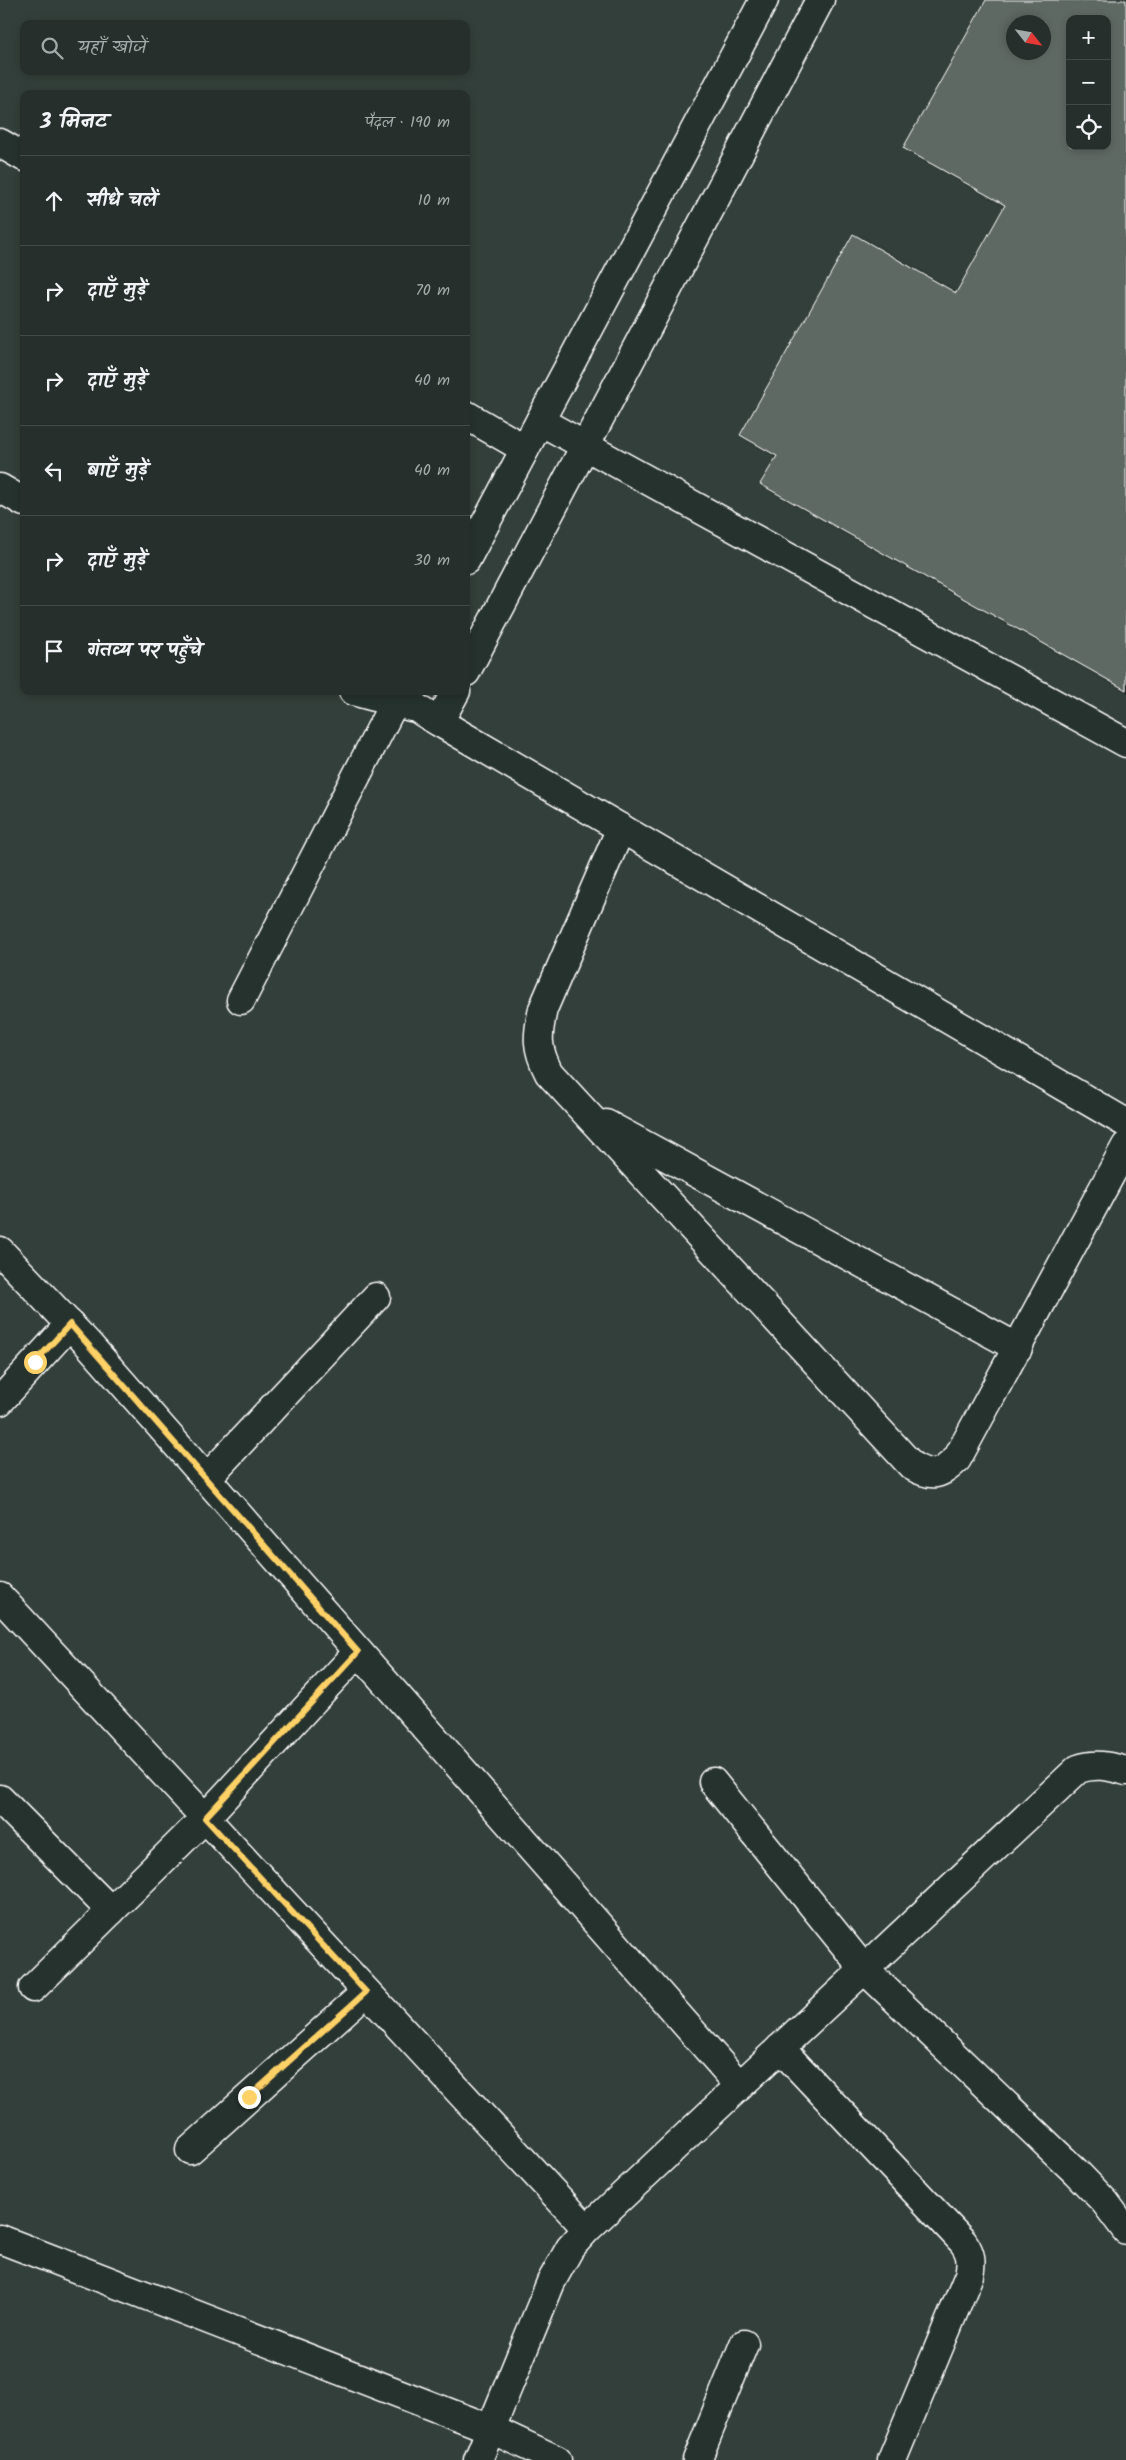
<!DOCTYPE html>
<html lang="hi">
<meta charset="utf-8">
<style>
:root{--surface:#262f2c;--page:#323b38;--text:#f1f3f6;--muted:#a4a9a9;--line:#424a48}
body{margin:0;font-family:Kalam,"Playpen Sans Deva",sans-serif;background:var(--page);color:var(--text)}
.controls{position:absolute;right:15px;top:15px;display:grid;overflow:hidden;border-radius:10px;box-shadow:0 2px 8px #0003}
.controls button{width:45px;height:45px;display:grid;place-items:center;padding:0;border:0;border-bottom:1px solid var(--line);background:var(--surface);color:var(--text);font:25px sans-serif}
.compass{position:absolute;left:1006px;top:15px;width:45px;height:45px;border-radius:50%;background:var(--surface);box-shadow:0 2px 8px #0003;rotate:121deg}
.stop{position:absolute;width:15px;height:15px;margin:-11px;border:4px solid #ffd166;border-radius:50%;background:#fff}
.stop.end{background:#ffd166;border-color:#fff;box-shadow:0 1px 5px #0008}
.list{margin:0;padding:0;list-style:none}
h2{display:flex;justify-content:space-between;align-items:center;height:65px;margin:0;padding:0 20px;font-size:21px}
h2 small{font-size:16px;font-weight:400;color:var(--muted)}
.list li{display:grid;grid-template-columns:32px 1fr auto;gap:15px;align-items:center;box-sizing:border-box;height:90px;padding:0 20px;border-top:1px solid var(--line)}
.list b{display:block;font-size:19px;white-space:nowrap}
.list em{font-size:16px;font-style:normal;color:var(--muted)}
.icon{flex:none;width:28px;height:28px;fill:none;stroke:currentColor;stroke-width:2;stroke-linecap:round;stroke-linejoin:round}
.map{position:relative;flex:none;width:1126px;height:2460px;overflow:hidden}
.search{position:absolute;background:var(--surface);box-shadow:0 2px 8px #0003;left:20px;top:20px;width:450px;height:55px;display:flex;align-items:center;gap:12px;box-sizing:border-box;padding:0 18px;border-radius:10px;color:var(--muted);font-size:19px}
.panel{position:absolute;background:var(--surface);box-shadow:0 2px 8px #0003;left:20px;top:90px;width:450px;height:605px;border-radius:10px}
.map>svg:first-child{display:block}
</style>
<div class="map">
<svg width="1126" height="2460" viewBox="0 0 1126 2460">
<defs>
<filter id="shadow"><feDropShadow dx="5.5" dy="3" stdDeviation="1" flood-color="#0009"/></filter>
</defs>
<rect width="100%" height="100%" fill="#333f3a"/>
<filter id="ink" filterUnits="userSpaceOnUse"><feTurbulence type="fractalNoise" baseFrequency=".02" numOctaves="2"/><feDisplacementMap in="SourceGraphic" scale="10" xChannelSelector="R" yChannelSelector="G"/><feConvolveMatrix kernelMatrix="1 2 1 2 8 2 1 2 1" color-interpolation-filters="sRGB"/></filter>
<g filter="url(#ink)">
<path fill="#5f6964" stroke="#fff" fill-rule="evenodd" filter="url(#shadow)" d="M986 0H1126V690L760 484 777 456 740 435 853 234 956 293 1005 205 903 148ZM1070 19H1107V146H1070ZM1014 22H1044V52H1014Z"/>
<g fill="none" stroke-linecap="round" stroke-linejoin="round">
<defs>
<g id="minor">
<path d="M0 143 24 157"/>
<path d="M466 415 525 449"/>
<path d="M540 421 1126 743"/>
<path d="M0 488 24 502"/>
<path d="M466 560 764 0"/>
<path d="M466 672 820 0"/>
<path d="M353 691 411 707"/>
<path d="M404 691C410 707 426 714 439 722L1126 1123"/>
<path d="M439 722 456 691"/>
<path d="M621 828 543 1009C537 1036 536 1048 549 1073L912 1466C933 1478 940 1475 957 1459L1126 1146"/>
<path d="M241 1000 394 703"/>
<path d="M606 1124 1018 1348"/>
<path d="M0 1251 90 1346 740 2086"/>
<path d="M0 1401 70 1324"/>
<path d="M206 1479 376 1297"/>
<path d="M0 1597 587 2229"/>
<path d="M713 1782 864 1969 1076 2172 1105 2202 1126 2230"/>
<path d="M0 1799 111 1911"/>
<path d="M33 1988 205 1818 358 1652"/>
<path d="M780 2048 963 2242C971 2253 972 2261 969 2275L892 2460"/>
<path d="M190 2150 366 1992"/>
<path d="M0 2239 491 2429 557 2460"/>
<path d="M478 2460 551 2282 570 2248 587 2229 1078 1769C1095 1763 1109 1766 1126 1771"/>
<path d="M697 2460 744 2344"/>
</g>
</defs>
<use href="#minor" stroke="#fff" stroke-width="31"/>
<use href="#minor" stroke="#26332d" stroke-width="28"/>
</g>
</g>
<g fill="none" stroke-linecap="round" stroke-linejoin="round" filter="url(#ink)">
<path stroke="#ffd166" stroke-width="6" d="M35 1362 70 1324 358 1652 205 1818 366 1992 249 2097"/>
</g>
</svg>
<div class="controls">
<button>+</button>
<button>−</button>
<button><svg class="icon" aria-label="locate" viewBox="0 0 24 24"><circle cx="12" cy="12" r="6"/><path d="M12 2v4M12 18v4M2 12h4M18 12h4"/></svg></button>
</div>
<svg class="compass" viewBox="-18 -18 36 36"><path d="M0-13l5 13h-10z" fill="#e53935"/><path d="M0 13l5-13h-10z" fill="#a4a9a9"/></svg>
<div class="stop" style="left:35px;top:1362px"></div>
<div class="stop end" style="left:249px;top:2097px"></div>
<div class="search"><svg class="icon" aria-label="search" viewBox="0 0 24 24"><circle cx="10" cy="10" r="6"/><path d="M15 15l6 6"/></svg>यहाँ खोजें</div>
<section class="panel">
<h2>3 मिनट<small>पैदल · 190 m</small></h2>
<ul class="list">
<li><svg class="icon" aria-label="ahead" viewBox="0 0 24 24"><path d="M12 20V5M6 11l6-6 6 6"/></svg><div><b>सीधे चलें</b></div><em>10 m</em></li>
<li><svg class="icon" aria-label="right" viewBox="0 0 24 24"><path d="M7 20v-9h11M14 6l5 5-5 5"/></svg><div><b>दाएँ मुड़ें</b></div><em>70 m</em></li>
<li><svg class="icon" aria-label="right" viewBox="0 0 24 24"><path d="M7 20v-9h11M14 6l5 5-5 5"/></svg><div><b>दाएँ मुड़ें</b></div><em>40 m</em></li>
<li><svg class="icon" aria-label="left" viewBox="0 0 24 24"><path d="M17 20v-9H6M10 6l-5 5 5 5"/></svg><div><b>बाएँ मुड़ें</b></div><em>40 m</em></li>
<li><svg class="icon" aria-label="right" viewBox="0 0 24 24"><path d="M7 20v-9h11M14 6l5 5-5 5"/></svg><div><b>दाएँ मुड़ें</b></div><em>30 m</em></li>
<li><svg class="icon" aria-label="arrive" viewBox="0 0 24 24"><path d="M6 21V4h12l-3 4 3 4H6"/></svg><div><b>गंतव्य पर पहुँचे</b></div></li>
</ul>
</section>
</div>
